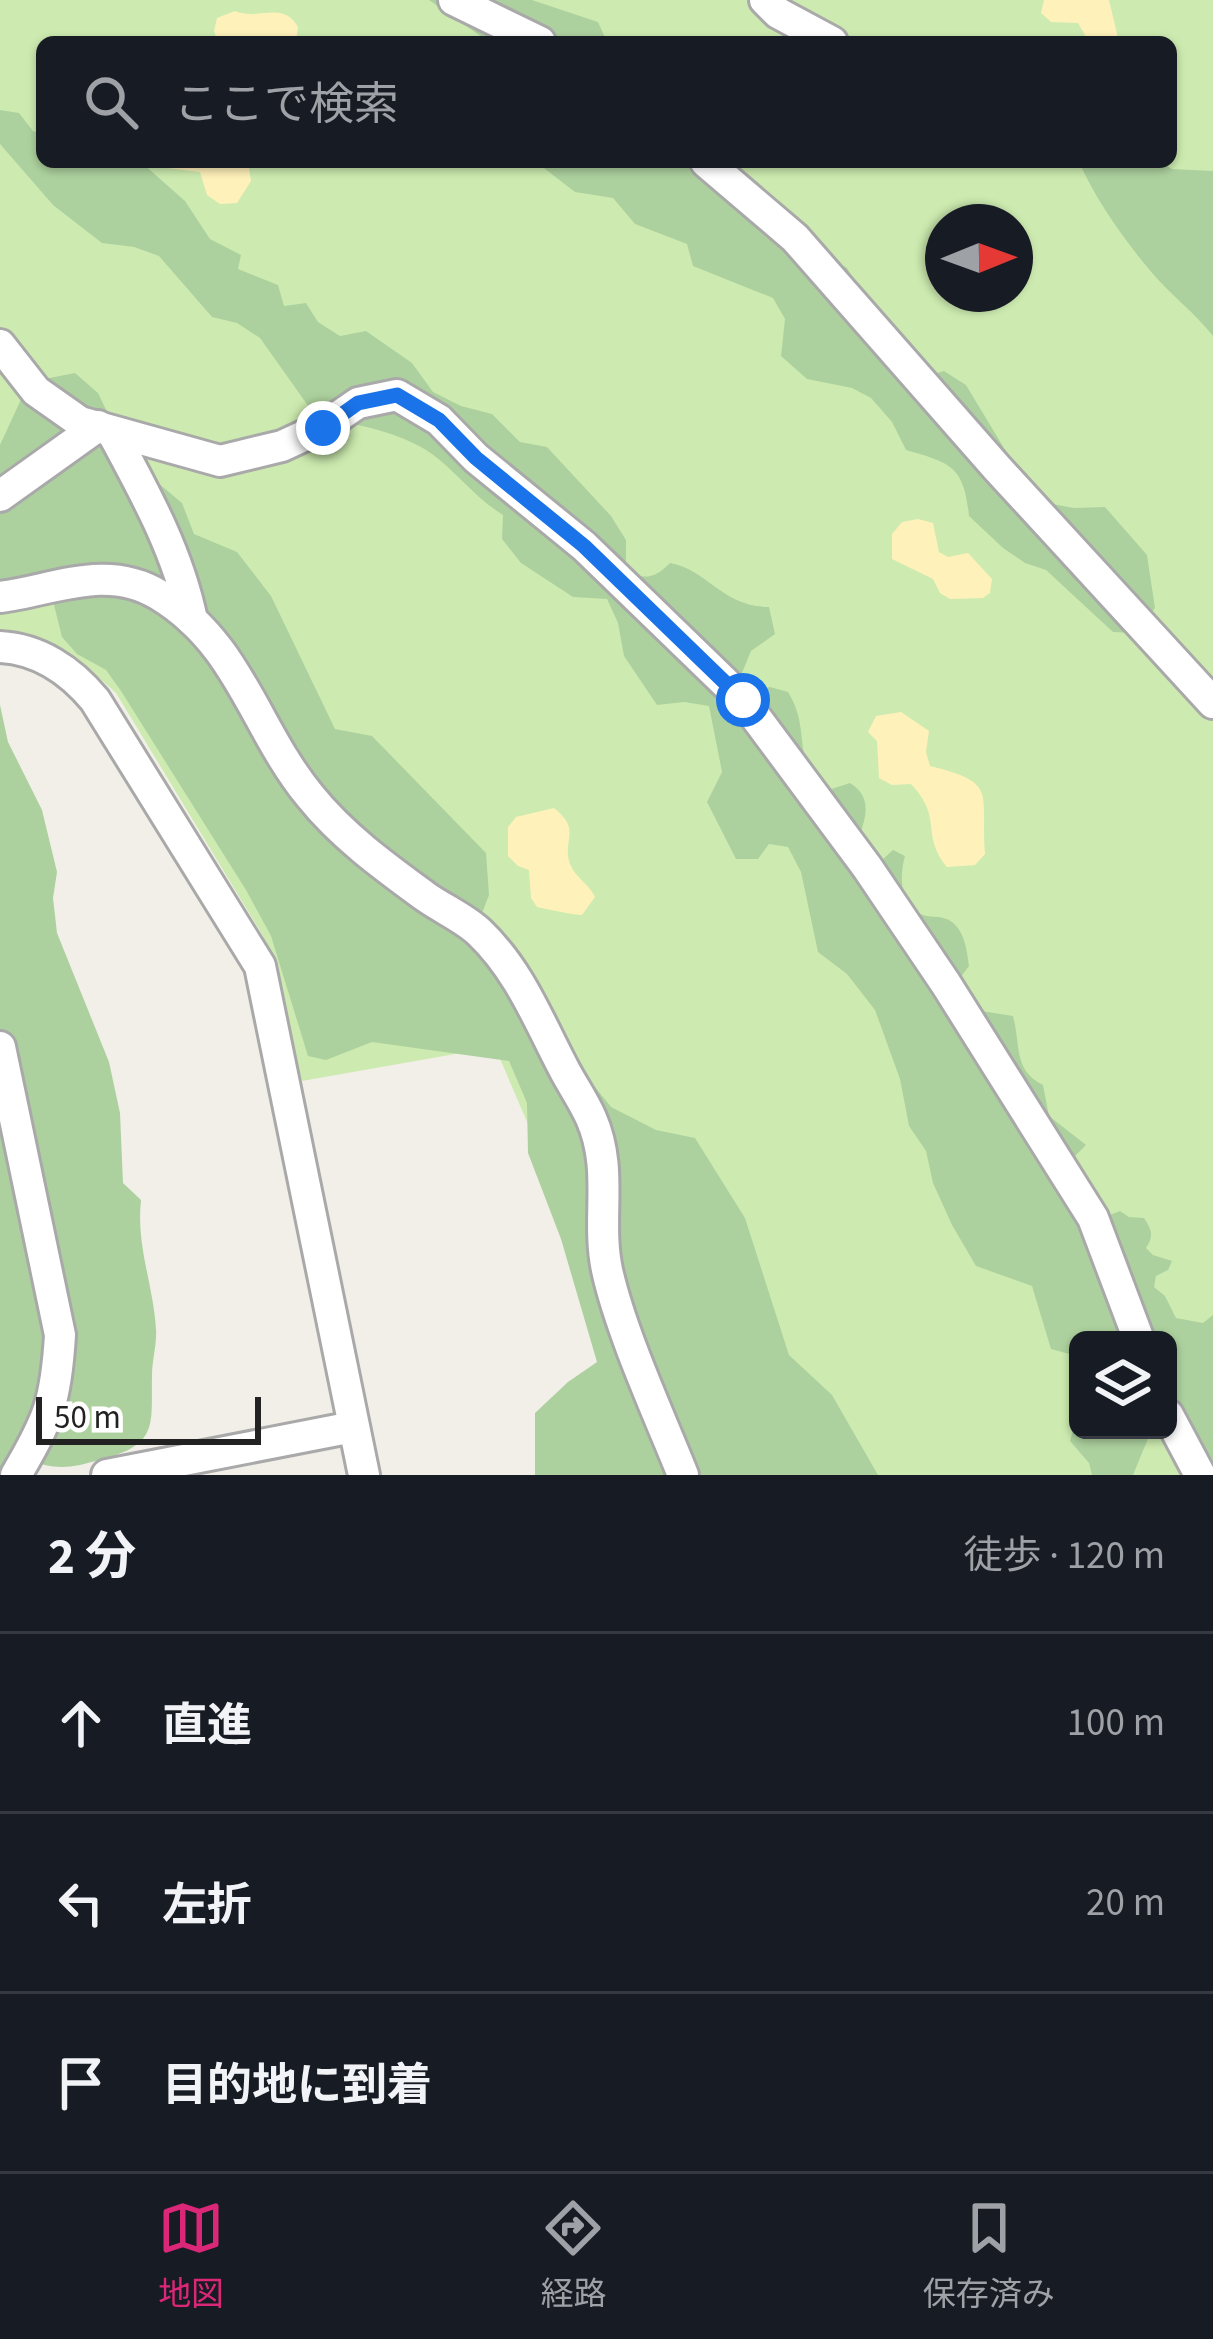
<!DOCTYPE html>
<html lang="ja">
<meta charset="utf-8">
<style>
:root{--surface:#171b24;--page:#20242c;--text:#f1f3f6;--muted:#9ea1a6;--line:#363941;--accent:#db2777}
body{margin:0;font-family:"Source Sans 3","Noto Sans JP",sans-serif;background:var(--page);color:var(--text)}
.controls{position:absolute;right:36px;bottom:36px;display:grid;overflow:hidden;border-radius:18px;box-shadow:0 3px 9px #0004}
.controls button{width:108px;height:108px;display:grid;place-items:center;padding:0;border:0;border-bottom:3px solid var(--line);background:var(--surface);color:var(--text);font:60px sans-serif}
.compass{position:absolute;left:925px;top:204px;width:108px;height:108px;border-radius:50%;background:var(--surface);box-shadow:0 3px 9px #0004;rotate:89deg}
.scale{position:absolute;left:36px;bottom:30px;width:225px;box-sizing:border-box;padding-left:12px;border:6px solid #222;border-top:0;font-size:33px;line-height:42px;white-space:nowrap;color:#222;-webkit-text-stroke:9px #fff;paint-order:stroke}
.stop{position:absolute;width:36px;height:36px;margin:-27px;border:9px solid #1a73e8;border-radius:50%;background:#fff}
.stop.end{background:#1a73e8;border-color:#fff;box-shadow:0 3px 12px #0008}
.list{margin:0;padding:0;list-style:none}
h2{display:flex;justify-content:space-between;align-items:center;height:156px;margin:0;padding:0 48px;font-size:51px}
h2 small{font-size:39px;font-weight:400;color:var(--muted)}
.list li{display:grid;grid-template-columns:78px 1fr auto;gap:36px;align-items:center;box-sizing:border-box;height:180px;padding:0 48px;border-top:3px solid var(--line)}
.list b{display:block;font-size:45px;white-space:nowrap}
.list em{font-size:39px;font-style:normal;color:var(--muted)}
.icon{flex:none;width:66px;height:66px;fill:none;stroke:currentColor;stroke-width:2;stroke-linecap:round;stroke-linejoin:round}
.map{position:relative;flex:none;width:1213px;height:1475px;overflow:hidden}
.search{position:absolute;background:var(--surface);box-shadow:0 3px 9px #0004;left:36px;right:36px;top:36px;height:132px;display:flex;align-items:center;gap:30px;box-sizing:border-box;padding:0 42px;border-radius:18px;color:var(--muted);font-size:45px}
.sheet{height:696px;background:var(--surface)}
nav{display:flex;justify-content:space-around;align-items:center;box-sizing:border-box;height:168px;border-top:3px solid var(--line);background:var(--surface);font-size:33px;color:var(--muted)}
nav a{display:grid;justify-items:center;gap:6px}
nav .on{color:var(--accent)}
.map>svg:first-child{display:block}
</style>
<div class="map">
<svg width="1213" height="1475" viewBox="0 0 1213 1475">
<rect width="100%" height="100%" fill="#f2efe9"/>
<path fill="#cdebb0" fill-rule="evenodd" d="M0 0H1213V1475H664L587 1262 495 1047 302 1081 263 936 116 693 78 659 27 633 0 631ZM42 42H1171V162H42ZM943 222H1015V294H943ZM1078 1340H1168V1430H1078Z"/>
<g fill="#add19e">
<path d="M429 0H532L598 22 607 42H489Z"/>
<path d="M0 110 19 113 33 131 42 134V162H141L185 201 210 239 241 255 238 269 278 285 284 306 306 303 318 322 340 336 366 331 412 363 433 392 461 406 492 414 520 442 547 447 611 516 626 540V572C646 580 655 578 670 563 707 569 722 607 769 607L775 634 751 651 742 673 754 691 770 687 788 692C811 729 792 757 822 792L850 783C873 797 866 818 858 840L872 857 882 860 893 850 905 856C899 876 900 908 923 915 933 918 943 915 952 922 965 932 967 951 969 966L957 982 975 1010 1013 1016C1021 1046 1013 1070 1043 1085L1049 1116 1086 1145 1075 1156 1072 1168 1102 1218 1120 1211 1129 1217 1144 1218C1152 1230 1154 1236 1146 1248L1153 1255 1172 1261 1168 1270 1156 1276 1154 1287 1165 1296 1176 1318 1203 1323 1213 1315V1475H1182L1191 1446 1168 1424V1340H1078L1077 1356 1051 1349 1032 1286 976 1266 952 1225 933 1183 926 1151 909 1126 900 1079 875 1010 847 974 818 952 801 872 788 847 769 844 758 859H736L707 802 722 772 709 706 684 702 657 705 624 656 618 623 607 599 573 597 521 563 502 539 503 515C475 498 458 473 432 454 399 431 355 424 316 417L260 338 237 323 212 317 159 256 134 247 102 243 53 205 0 144Z"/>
<path d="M536 162H733L737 206 847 268 867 302 903 383 944 371 966 385 1019 473 1047 503 1074 508 1105 507 1147 555 1155 608 1135 633 1113 632 1046 570 1025 563 1003 548 969 516C964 466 951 463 906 450L892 422 871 398 852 388 807 379 781 356 785 319 773 298 693 266 687 244 635 224 613 198 575 192Z"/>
<path d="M1079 162H1161L1172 169 1213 171V336C1195 313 1172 296 1153 274 1125 241 1097 202 1079 162Z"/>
<path d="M75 373 98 393 121 441 151 477 182 503 194 534 237 552 271 596 335 729 372 736 486 853 489 895 476 929 540 1018 611 1107 656 1130 695 1138 745 1218 789 1355 832 1395 878 1475H535V1413L568 1382 597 1362 561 1239 528 1153 527 1103 509 1061 372 1042 326 1060 308 1056 271 936 246 890 121 691 106 670 77 654 62 637 53 601 0 585V445L29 382Z"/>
<path d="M0 705 8 742 42 810 57 872 53 898 57 933 109 1062 120 1113 123 1183 141 1200C136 1246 153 1283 156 1329 157 1345 152 1360 152 1376 151 1424 159 1444 103 1459 67 1469 56 1471 22 1457L0 1469Z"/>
<path d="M1078 1412V1430H1156L1149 1436 1133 1475H1092L1089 1463 1070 1441Z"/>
</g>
<g fill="#fff1ba">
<path d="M1044 0H1109L1119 42H1089L1078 23 1051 22 1041 13Z"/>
<path d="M235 11C258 21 283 0 298 27L296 42H218L214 31 217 18Z"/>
<path d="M153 162H248L251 181 237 203 220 204 207 195 200 172 159 167Z"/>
<path d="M918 519 933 523 939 552 948 557 968 553 992 579 990 593 983 598 950 599 940 593 933 579 892 559V534L902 522Z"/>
<path d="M901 712 929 731 926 752 930 766C1000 783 980 793 985 854L975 865 947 867C920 834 944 819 911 784L892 785 879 778 877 741 868 732 876 716Z"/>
<path d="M554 808C582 830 562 839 570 864 575 877 588 883 595 897L582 915C567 914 553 910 537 907L531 898 529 870 518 866 508 856V827L516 817Z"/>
</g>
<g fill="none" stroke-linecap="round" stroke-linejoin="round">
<defs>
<g id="minor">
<path d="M454 0 540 42"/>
<path d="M765 0 778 13 832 42"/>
<path d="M706 162 795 238 997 468 1213 703"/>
<path d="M0 345 36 391 80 422 220 461 282 446 323 427 358 403 397 395 439 420 476 458 584 546 743 700 867 867 946 984 1093 1218 1139 1340"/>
<path d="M112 432C145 493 178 552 192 620"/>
<path d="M0 496 98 426"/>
<path d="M0 597C54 590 107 563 159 595 240 644 254 728 310 796 342 836 385 867 426 897 443 909 464 918 479 932 520 971 539 1022 565 1071 573 1086 584 1102 591 1118 614 1170 596 1218 607 1270 621 1333 659 1415 683 1475"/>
<path d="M0 647C39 649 71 671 95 700L260 966 364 1475"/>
<path d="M0 1047 60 1335C56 1401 49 1419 16 1475"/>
<path d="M1168 1415 1200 1475"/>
<path d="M107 1475 353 1427"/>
</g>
</defs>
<use href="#minor" stroke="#a9a9a9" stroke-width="36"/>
<use href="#minor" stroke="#fff" stroke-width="30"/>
</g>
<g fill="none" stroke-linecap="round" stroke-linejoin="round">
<path stroke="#1a73e8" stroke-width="15" d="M323 428 358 403 397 395 439 420 476 458 584 546 743 700"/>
</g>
</svg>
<div class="controls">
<button><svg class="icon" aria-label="layers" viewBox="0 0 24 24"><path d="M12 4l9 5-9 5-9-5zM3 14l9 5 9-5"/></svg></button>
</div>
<svg class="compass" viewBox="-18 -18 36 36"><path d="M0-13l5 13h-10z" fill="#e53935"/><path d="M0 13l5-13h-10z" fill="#9ea1a6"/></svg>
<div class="scale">50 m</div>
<div class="stop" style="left:743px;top:700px"></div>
<div class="stop end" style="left:323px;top:428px"></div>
<div class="search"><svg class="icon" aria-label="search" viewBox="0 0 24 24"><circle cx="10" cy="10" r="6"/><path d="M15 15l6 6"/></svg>ここで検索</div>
</div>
<section class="sheet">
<h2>2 分<small>徒歩 · 120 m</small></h2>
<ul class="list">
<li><svg class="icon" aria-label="ahead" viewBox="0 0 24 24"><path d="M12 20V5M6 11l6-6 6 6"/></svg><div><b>直進</b></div><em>100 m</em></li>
<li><svg class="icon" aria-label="left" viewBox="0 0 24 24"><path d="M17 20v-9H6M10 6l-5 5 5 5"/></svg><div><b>左折</b></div><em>20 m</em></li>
<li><svg class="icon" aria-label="arrive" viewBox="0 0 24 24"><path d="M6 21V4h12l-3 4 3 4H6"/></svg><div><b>目的地に到着</b></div></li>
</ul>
</section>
<nav>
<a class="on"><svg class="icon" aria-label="map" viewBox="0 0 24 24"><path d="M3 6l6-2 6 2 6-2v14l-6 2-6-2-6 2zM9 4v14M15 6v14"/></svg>地図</a>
<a><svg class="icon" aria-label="directions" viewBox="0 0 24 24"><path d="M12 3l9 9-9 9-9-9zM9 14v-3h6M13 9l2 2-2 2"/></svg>経路</a>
<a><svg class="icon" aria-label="saved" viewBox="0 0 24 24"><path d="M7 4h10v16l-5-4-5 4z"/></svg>保存済み</a>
</nav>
